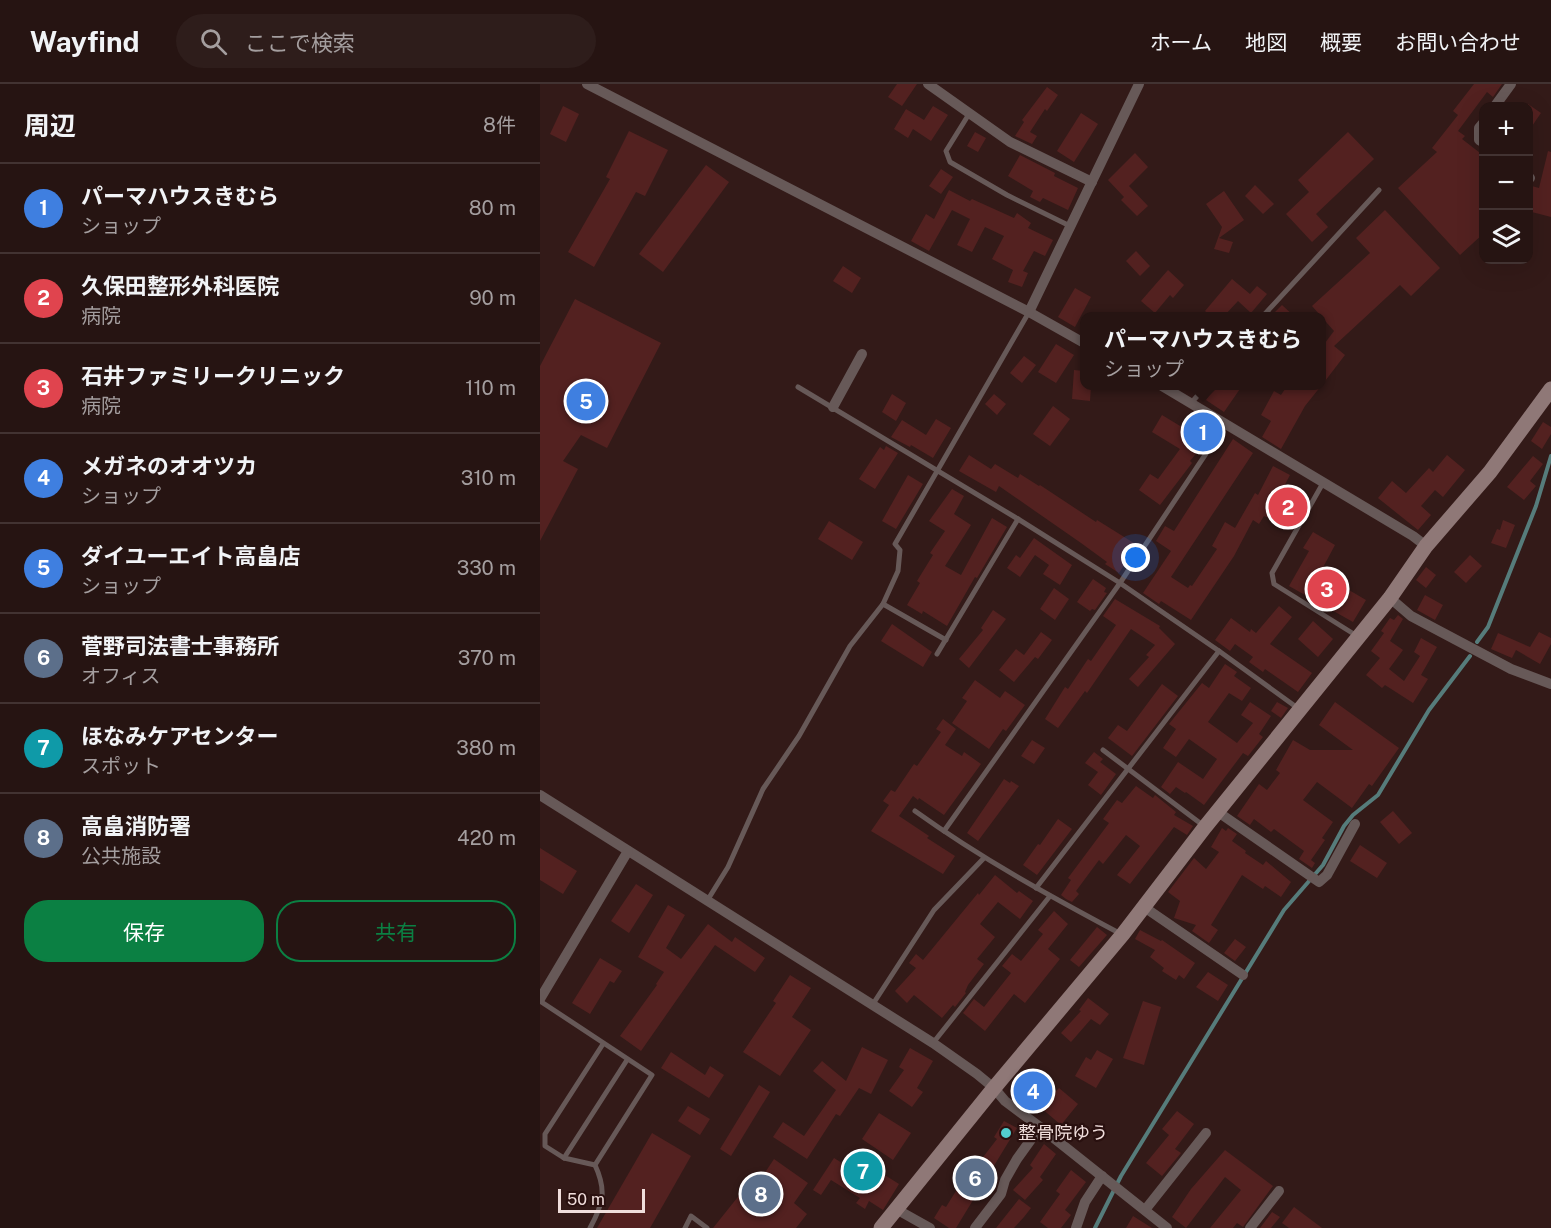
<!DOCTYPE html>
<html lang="ja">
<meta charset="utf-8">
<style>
:root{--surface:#261412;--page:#2e1d1b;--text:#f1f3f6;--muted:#a49e9f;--line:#423332;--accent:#0b8043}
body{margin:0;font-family:"Public Sans","Noto Sans JP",sans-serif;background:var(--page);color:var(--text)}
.controls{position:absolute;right:18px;top:18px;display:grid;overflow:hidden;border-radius:12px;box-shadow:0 6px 24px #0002}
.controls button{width:54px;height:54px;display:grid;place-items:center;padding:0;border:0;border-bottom:2px solid var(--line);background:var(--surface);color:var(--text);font:30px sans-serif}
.scale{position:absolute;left:18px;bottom:15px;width:87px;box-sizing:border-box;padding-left:6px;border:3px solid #f0dedc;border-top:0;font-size:16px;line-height:21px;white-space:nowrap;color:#f0dedc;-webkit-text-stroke:4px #29100f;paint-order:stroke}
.you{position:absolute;left:596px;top:474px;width:21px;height:21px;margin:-15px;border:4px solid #fff;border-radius:50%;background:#1a73e8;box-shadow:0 0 0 9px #1a73e833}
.badge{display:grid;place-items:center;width:39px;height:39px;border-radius:50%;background:var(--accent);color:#fff;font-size:20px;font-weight:700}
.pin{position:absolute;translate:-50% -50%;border:3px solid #fff;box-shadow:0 2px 6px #0006}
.popup{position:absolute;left:540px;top:228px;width:246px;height:78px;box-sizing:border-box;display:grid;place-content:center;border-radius:12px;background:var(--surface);filter:drop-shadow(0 2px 4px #0005);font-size:20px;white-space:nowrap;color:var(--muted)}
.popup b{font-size:22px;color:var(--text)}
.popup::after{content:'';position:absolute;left:50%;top:100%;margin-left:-12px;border:12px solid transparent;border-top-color:var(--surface)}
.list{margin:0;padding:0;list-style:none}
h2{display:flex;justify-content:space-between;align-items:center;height:78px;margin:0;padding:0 24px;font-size:26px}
h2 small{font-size:20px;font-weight:400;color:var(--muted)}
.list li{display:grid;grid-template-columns:39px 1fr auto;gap:18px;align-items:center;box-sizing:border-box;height:90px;padding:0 24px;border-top:2px solid var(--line)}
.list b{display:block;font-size:22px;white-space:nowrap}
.list p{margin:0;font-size:20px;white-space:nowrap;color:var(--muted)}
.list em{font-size:20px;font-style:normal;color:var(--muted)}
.actions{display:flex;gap:12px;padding:18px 24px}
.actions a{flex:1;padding:14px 0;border:2px solid var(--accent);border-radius:24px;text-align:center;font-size:21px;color:var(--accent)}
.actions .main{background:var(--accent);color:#fff}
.icon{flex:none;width:33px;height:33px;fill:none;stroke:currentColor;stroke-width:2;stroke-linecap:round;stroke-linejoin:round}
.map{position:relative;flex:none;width:1011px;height:1144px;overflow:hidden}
header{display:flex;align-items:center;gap:36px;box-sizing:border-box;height:84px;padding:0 30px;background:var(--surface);border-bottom:2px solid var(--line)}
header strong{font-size:28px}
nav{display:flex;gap:33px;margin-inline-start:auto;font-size:21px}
.search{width:420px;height:54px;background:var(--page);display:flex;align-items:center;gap:15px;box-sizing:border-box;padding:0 21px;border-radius:33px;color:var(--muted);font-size:22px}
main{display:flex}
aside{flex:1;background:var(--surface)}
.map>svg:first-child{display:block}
</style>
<header>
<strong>Wayfind</strong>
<div class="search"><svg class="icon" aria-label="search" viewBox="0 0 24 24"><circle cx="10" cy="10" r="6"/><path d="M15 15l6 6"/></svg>ここで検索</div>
<nav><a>ホーム</a><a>地図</a><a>概要</a><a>お問い合わせ</a></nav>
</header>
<main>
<aside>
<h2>周辺<small>8件</small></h2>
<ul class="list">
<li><span class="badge" style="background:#3f7fe0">1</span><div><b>パーマハウスきむら</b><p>ショップ</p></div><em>80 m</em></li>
<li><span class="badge" style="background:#e0444e">2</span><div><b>久保田整形外科医院</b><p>病院</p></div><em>90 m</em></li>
<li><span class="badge" style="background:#e0444e">3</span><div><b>石井ファミリークリニック</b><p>病院</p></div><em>110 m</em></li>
<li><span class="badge" style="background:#3f7fe0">4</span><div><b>メガネのオオツカ</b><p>ショップ</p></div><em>310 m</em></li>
<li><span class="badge" style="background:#3f7fe0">5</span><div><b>ダイユーエイト高畠店</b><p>ショップ</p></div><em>330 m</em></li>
<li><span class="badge" style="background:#5c6f8a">6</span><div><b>菅野司法書士事務所</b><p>オフィス</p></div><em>370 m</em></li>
<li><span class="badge" style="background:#0f9aa8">7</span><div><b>ほなみケアセンター</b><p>スポット</p></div><em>380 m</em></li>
<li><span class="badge" style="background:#5c6f8a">8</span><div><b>高畠消防署</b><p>公共施設</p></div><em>420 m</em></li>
</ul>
<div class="actions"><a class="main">保存</a><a>共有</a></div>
</aside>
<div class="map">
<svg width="1011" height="1144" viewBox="0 0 1011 1144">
<rect width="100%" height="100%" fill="#331a18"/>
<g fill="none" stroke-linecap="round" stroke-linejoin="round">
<g stroke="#567c7b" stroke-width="4">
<path d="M937 558 948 543 996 422 1011 372"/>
<path d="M555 1144 581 1092 744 826 783 781 804 742 813 731 838 711 889 626 930 572"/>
</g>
</g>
<g fill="#532120">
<path d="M357 0H377L362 22 348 13Z"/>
<path d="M934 0H962L953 13 947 8 918 47 925 52 922 55 944 72V149L920 171 858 104 897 68 892 64 918 31 913 27Z"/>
<path d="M507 3 518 11 507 27 505 25 490 48 497 52 492 60 475 52 484 38 482 36Z"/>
<path d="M988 20 1001 29 988 48Z"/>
<path d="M23 22 39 30 26 58 10 50Z"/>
<path d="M393 22 408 31 391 57 373 45 368 54 354 45 366 25 384 36Z"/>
<path d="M541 29 558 40 534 78 517 67Z"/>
<path d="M89 47 128 66 105 112 96 108 54 183 28 168 70 95 66 93Z"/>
<path d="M435 48 446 54 438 68 427 62Z"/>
<path d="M808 48 834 75 776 130 788 143 772 158 746 130 769 108 758 96Z"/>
<path d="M1008 67 1011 68V133L988 127V101L999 104Z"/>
<path d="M595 69 608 83 589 102 608 122 597 132 581 116 584 113 568 96Z"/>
<path d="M480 71 515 89 514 92 538 104 528 126 503 114 500 118 490 113 493 107 468 92Z"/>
<path d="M166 81 189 98 123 188 99 170Z"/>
<path d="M401 85 413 93 401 110 389 102Z"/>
<path d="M715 101 734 120 723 130 705 112Z"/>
<path d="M409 106 430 117 432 115 474 134 477 129 491 139 488 144 513 156 505 172 494 167 483 187 488 189 482 203 468 198 473 186 452 175 464 152 445 143 432 168 417 161 430 135 412 126 389 167 371 157 386 130 394 135Z"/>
<path d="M684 107 704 136 679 154 693 158 689 169 674 165 682 143 666 120Z"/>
<path d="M845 126 900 184 871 212 860 201 794 262 805 271 782 301V263L794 247 772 222 830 169 816 154Z"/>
<path d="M596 167 610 182 600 192 586 177Z"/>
<path d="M303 182 321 194 312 209 293 197Z"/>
<path d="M628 186 644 201 633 214 630 211 615 229 601 217Z"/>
<path d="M692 195 710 210 717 202 727 210 711 229 698 217 684 232H671L665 227Z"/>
<path d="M535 204 551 213 535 243 518 233Z"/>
<path d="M35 215 121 259 67 364 41 351 23 377 38 385 0 457V282Z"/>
<path d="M742 221 754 232H731Z"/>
<path d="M516 260 534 271 516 299 498 288Z"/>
<path d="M484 272 496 281 482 299 470 289Z"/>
<path d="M534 286 544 287V302H551L550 317 532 315Z"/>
<path d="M671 302H702L684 328 666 316 671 309 668 307Z"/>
<path d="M747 302H781L765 322 741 365 722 353 731 337 721 331 734 307 741 311Z"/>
<path d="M352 310 366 319 356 337 342 328Z"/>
<path d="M454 310 466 320 457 331 445 320Z"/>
<path d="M513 322 530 335 510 362 493 350Z"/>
<path d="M622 331 650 348 660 336 674 348 650 377 652 379 620 421 599 406 610 390 618 395 640 365 612 348Z"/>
<path d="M396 335 411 344 393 374 371 361 370 363 351 353 362 336 386 351Z"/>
<path d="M1003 338 1011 343V350L1002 365 991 357Z"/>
<path d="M693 355 713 369 631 493 648 504 650 501 652 502 677 465 672 462 685 438 695 444 715 409 718 411 733 382 750 391 738 414 761 423 752 444 724 432 719 440 713 436 694 472 651 536 621 517 619 520 603 509 631 467 616 457 625 442 634 447Z"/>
<path d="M346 362 358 369 335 405 319 395 340 363 344 366Z"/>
<path d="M429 371 451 385 455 380 478 394 480 390 499 402 500 401 556 438 557 436 597 461 579 489 565 480 567 478 541 459 459 402 456 408 419 387Z"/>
<path d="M907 371 925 386 903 413 895 406 881 422 891 431 878 446 838 414 852 397 866 409 889 384 893 388Z"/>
<path d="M993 372 1003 380 990 397 996 402 984 416 967 403Z"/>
<path d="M368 391 383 400 356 445 342 437Z"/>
<path d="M412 405 424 412 414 430 431 441 405 482 421 491 452 434 467 443 437 494 435 493 407 542 383 527 382 530 367 521 380 499 377 497 393 471 390 469 405 447 389 437Z"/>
<path d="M963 436 975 441 966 464 951 459 957 445 960 446Z"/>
<path d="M289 437 323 458 312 476 278 455Z"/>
<path d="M773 448 795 461 780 489 826 516 813 538 749 502 769 467 763 464Z"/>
<path d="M494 454 532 481 520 501 503 490 509 481 495 471 480 493 467 484 476 471 480 474Z"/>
<path d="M930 471 942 482 926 499 914 488Z"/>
<path d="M886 483 896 491 886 504 876 496Z"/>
<path d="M553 495 566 504 564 508 567 509 555 526 552 525 550 527 537 518Z"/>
<path d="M514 504 529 515 515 536 500 525Z"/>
<path d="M885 511 903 521 895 536 877 526Z"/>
<path d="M575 515 620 542 619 544 635 560 598 603 589 595 609 573 606 571 615 561 591 545 547 609 545 607 518 644 505 635 525 603 528 605 548 575 551 577 576 541 563 532Z"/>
<path d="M739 522 752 533 730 560 772 589 758 608 725 585 723 588 709 578 713 573 695 560 690 567 675 556 691 534 710 548 711 545 716 549Z"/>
<path d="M453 526 466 535 429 584 419 575 443 546 441 544Z"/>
<path d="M858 531 863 535 850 557 863 566 849 585 864 597 880 572 874 568 881 554 897 563 881 591 888 595 873 619 845 601 842 604 826 591 840 574 831 567 844 549 841 547 850 534 854 536Z"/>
<path d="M773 537 793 555 778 573 758 555Z"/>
<path d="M352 540 392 568 383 583 341 557Z"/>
<path d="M501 548 512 556 498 575 495 573 474 598 459 586 476 565 484 571Z"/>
<path d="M999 548 1011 554V560L1000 580 976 566 972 574 951 565 958 549 990 563Z"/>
<path d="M685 580 697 588 694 592 711 604 702 617 689 609 668 638 697 659 713 639 701 631 710 618 731 632 719 650 723 653 708 672 703 669 664 721 646 708 645 709 636 703 630 710 621 703 638 678 663 695 677 675 649 655 636 673 623 664 636 645 629 640 662 599 669 604Z"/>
<path d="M435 596 460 614 465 607 485 621 466 647 463 645 449 665 412 639 427 617 422 614Z"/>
<path d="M622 600 638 612 592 672 568 654 578 641 587 647Z"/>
<path d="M737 618 748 624 741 634 731 627Z"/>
<path d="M795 618 859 664 832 702 829 700 812 724 777 698 763 716 793 738 782 754 785 756 771 776 775 779 772 784 759 775 764 767 734 745 731 748 714 735 710 741 697 732 719 700 727 706 740 689 736 686 753 656 770 666H813L779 641Z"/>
<path d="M403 635 416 645 405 661 422 672 424 668 441 680 404 731 379 714 378 716 373 712 359 732 389 752 387 754 415 772 403 790 331 747 349 721 343 717 351 706 355 708 374 680 377 682 401 648 396 645Z"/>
<path d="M492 656 505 664 494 680 481 672Z"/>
<path d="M554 668 563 675 560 678 576 690 561 711 548 701 558 688 545 679Z"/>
<path d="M464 695 470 699 471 697 479 702 438 757 427 749Z"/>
<path d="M596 702 613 714 615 711 636 728 634 731 653 742 647 751 634 743 590 800 577 791 600 762 586 751 563 780 559 776 536 807 539 810 532 818 526 815 521 811 531 796 528 794 569 739 563 735 577 716 582 719Z"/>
<path d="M853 727 872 749 859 760 840 738Z"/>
<path d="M518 735 532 745 497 791 483 781 498 760 500 761Z"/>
<path d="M682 744 686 747 688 744 697 750 692 757 706 767 705 769 723 781 726 777 751 798 741 813 725 802 723 805 702 791 671 841 678 846 669 859 652 847 656 841 634 834 640 817 628 808 654 774 666 785 679 768 671 763Z"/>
<path d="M820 761 847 779 837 794 810 777Z"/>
<path d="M0 764 37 787 23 810 0 796Z"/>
<path d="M455 791 477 809 479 807 493 817 480 835 458 818 440 840 455 853 437 875 444 880 428 901 425 908 426 909 415 923 413 921 402 934 374 911 367 919 355 907 376 884 369 879 376 870 383 876 438 809 439 811Z"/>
<path d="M96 800 113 811 89 849 71 837Z"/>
<path d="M128 821 145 831 126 864 141 875 168 840 192 858 195 853 225 874 215 888 175 861 101 967 80 952 117 901 116 900 124 888 98 873Z"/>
<path d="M514 827 528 840 508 865 520 875 485 919 474 910 445 947 423 929 434 915 444 923 471 889 462 882 472 870 481 877 503 850 498 846Z"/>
<path d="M557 843 567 851 539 883 530 876Z"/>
<path d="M600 846 621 857 622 856 655 879 644 895 639 891 636 896 622 887 624 884 610 873 615 866 595 855Z"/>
<path d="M695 855 706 863 695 877 684 869Z"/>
<path d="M60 874 82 887 74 899 70 897 50 930 32 919Z"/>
<path d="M668 888 688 901 678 917 656 903Z"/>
<path d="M250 891 271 904 252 933 271 946 240 992 203 968 236 919 233 917Z"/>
<path d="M548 914 569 930 560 941 551 935 531 958 521 949 541 927 539 926Z"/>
<path d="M603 917 621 923 604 981 583 974Z"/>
<path d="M322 963 348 976 331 1010 319 1004 300 1032 296 1030 267 1075 233 1053 243 1038 264 1052 296 1006 273 987 282 977 306 997Z"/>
<path d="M370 964 393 977 377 1004 383 1008 372 1023 349 1007 364 986 359 983Z"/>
<path d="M557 966 573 975 556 1004 535 992 546 973 551 976Z"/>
<path d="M131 968 165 991 170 982 184 991 169 1014 121 984Z"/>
<path d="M489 988 514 1009 519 1004 538 1020 521 1041 500 1023 497 1027 473 1007Z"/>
<path d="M219 1001 230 1008 191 1072 180 1065Z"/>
<path d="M148 1022 170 1035 160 1051 138 1037Z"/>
<path d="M637 1027 654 1040 635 1065 641 1069 622 1092 606 1079 629 1051 622 1045Z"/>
<path d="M339 1029 371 1049 353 1076 322 1055Z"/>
<path d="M464 1037 477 1044 416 1144H409L394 1134 402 1121 406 1123 424 1094 416 1089 426 1073 437 1081 457 1055 454 1053Z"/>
<path d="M112 1049 151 1072 110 1144H57Z"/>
<path d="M504 1060 516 1070 500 1093 503 1096 485 1116 473 1106 493 1084 490 1081Z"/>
<path d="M685 1066 733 1102 703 1143 697 1139 693 1144H670L701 1106 685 1093 646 1144 632 1133 651 1105Z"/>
<path d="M316 1073 359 1100 343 1126 329 1117 325 1125 316 1119 320 1114 291 1096 281 1111 273 1106 294 1074 310 1084Z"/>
<path d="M234 1075 268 1099 254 1119 267 1130 256 1144H173L217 1089 222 1093Z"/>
<path d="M531 1086 546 1098 525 1126 531 1131 521 1144H508L500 1138 520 1110 516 1107Z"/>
<path d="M479 1115 491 1124 484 1133 474 1144H456Z"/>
<path d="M754 1123 782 1144H749L742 1139Z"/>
<path d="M732 1128 740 1133 731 1144H720Z"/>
<path d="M593 1132 612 1144H586Z"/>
</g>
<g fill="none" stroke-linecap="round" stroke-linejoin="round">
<g stroke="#675958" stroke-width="5">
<path d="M429 30 406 67 410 78 467 111 530 142"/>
<path d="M723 232 839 106"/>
<path d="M258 303 478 435 580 499 679 567 759 625"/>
<path d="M652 318 666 302"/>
<path d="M783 399 732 489 734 500 817 552"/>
<path d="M343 520 406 556"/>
<path d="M397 570 478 435"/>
<path d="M563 666 664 742"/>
<path d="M375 727C442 775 508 811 581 850"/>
<path d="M404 747 580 499 685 341"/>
<path d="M496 804 679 567"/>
<path d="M167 817 188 783 223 705 259 652 310 562 343 520 358 487 360 466 355 460 489 228"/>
<path d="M0 917 112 991 55 1081C67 1107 63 1120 50 1144"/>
<path d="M333 920 394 826 444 774"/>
<path d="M393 959 510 812"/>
<path d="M24 1074 87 976"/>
<path d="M55 1081 24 1074 5 1062V1050L63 960"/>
<path d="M145 1144 151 1132 167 1144"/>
</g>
<g stroke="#675958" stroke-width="10">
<path d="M47 0 489 228 544 259"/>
<path d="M388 0 470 58 552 98"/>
<path d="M955 22 971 0"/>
<path d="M944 38 939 44V56L944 59"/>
<path d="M988 93 990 94"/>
<path d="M489 228 599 0"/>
<path d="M622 302 873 452 886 462"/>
<path d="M293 323 322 270"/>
<path d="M850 514 871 532 971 585 1011 600"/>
<path d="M0 711 393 959 437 990 454 1004 465 1017 500 1043 627 1144"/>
<path d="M678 728 779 798 787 791 815 740"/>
<path d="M604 823 703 891"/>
<path d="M0 915 88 767"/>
<path d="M356 1125 390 1144"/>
<path d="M605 1126 666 1049"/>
<path d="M435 1144 461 1110 465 1096 477 1075 500 1043"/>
<path d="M536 1144 545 1118 562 1092"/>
<path d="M710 1144 739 1107"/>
</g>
<path stroke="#8f7877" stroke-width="15" d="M341 1144 454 1004 583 850 665 743 850 514 886 462 950 388 1011 305"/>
</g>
<circle fill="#52cdce" stroke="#29100f" stroke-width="2" cx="466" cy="1049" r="6"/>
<g text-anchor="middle" stroke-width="4.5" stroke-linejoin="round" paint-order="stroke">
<g font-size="18" fill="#f0dedc" stroke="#29100f" text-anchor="start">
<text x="478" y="1055">整骨院ゆう</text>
</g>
</g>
</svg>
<div class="controls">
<button>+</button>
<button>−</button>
<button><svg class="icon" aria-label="layers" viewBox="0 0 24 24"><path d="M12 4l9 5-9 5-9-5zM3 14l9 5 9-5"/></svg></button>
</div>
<div class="scale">50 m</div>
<div class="you"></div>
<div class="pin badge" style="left:663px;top:348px;background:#3f7fe0">1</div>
<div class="popup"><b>パーマハウスきむら</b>ショップ</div>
<div class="pin badge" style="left:748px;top:423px;background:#e0444e">2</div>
<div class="pin badge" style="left:787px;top:505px;background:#e0444e">3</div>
<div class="pin badge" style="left:493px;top:1007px;background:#3f7fe0">4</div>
<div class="pin badge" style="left:46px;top:317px;background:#3f7fe0">5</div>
<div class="pin badge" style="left:435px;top:1094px;background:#5c6f8a">6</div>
<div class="pin badge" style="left:323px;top:1087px;background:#0f9aa8">7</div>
<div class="pin badge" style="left:221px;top:1110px;background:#5c6f8a">8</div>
</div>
</main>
